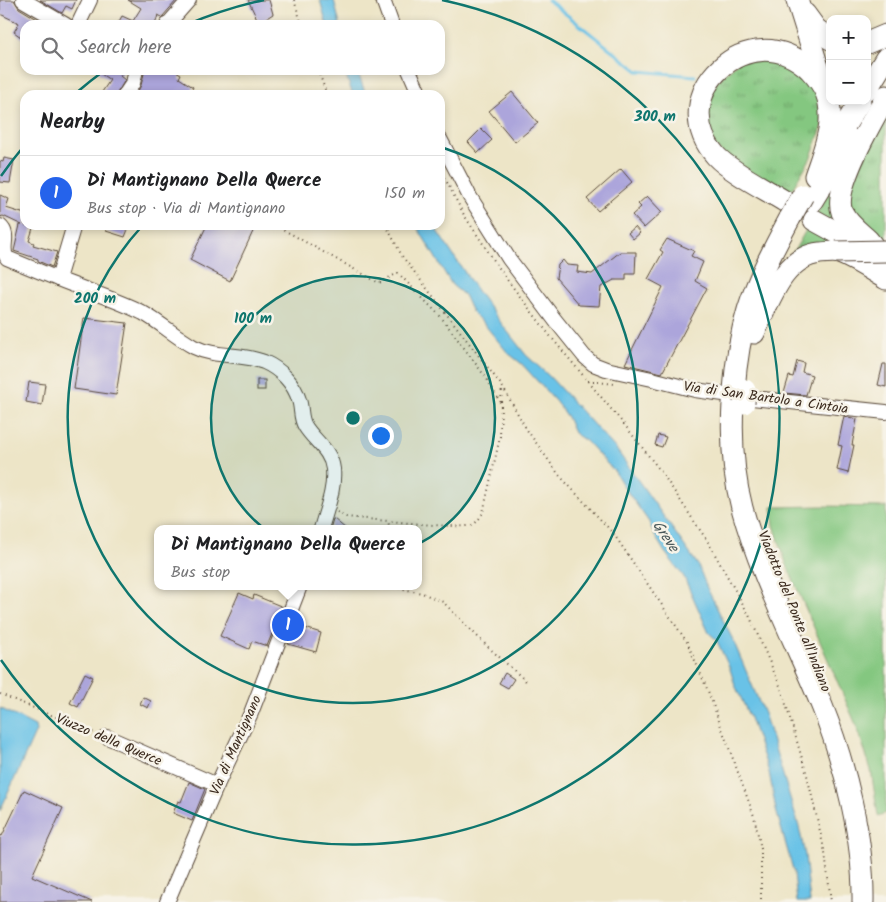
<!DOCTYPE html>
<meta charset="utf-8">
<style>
:root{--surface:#fff;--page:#f6f6f6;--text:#202124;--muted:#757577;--line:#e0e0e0;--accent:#2563eb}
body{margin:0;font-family:Kalam,sans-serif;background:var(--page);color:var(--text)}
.controls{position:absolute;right:15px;top:15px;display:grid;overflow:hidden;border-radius:10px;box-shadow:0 2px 8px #0003}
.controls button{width:45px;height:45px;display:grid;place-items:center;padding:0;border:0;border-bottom:1px solid var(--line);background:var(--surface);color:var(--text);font:25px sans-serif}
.you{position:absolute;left:380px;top:435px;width:18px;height:18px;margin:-12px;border:4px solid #fff;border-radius:50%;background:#1a73e8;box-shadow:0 0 0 8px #1a73e833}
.badge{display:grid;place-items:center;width:32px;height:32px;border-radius:50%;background:var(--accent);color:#fff;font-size:16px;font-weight:700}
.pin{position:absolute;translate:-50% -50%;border:2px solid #fff;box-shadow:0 1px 5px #0006}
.popup{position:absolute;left:154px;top:525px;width:268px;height:65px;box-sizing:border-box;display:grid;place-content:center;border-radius:10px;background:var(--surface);filter:drop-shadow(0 1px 4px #0005);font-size:16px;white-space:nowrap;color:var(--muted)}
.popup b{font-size:19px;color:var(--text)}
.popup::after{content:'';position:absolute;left:50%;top:100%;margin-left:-10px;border:10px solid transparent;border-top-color:var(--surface)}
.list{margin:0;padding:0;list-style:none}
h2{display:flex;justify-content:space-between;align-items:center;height:65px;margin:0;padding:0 20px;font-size:21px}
h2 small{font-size:16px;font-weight:400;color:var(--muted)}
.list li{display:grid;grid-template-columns:32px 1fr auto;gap:15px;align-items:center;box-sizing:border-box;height:75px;padding:0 20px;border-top:1px solid var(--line)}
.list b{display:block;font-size:19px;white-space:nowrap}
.list p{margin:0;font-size:16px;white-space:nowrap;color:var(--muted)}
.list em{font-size:16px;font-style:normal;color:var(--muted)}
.icon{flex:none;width:28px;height:28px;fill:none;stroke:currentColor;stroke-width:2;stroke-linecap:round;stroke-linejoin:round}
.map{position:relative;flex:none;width:886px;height:902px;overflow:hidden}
.search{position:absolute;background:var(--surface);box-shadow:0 2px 8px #0003;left:20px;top:20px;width:425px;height:55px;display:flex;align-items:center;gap:12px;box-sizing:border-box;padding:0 18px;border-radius:15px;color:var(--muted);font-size:19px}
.panel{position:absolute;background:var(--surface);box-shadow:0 2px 8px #0003;left:20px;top:90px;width:425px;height:140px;border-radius:15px}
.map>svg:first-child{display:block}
</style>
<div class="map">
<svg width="886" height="902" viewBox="0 0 886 902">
<defs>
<pattern id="grass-tufts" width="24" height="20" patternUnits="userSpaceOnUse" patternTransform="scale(1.25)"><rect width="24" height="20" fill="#84c780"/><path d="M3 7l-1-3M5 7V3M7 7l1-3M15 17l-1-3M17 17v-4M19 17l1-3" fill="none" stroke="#6da268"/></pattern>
</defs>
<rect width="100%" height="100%" fill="#f7f3e8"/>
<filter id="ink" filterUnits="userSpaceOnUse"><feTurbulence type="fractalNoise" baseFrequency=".02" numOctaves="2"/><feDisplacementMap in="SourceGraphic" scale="10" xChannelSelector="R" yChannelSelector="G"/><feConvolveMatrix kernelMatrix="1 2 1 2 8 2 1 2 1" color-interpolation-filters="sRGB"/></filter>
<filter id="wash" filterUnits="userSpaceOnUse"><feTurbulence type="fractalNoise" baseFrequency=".0096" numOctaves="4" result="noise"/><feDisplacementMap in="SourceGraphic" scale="20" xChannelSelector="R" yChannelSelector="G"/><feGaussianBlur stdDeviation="1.12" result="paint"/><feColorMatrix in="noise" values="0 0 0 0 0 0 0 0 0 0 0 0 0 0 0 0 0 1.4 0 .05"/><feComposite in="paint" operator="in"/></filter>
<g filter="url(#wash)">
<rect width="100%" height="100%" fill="#ede5c7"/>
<g fill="url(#grass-tufts)" stroke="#60784f">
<path d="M740 60 787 61 818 89 823 125 810 159 788 196 728 162 708 136V91Z"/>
<path d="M886 104V237C869 237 861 224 850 213V178Z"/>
<path d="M851 150 845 226 816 215Z"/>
<path d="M810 223 853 247 790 258Z"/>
</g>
<path fill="#84c780" stroke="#60784f" d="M822 506 886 507V813L878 816 871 770 857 727 786 563 774 525 772 507Z"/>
<g fill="#69c2e7" stroke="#527682">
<path d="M320 0H334L340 25H327Z"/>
<path d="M344 70H357L366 95H353Z"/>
<path d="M416 225H433L478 292 504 327 526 355 549 376 616 449 698 565 707 588 733 640 765 716 799 827 805 855 810 902H797L794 873 776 810 769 772 750 718 735 685 730 669 716 639 709 633 684 577 664 551 655 536 649 522 624 487 615 472 586 441 574 433 567 417 556 402 522 364 508 353 484 324 472 312 464 295 452 285Z"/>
<path d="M0 708 35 726 36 731 0 811Z"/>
</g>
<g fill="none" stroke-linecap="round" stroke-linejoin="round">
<path stroke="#69c2e7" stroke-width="3" d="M548 0 638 71 695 76"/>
</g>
<g id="blocks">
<g fill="#aca5db">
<path d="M0 0H14L19 8 47 25H25V40L14 32 19 23 0 14Z"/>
<path d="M40 0H76L72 9 66 6 62 13Z"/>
<path d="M128 0H177L162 17 158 15 155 25H117L122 16 133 21 141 8Z"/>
<path d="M248 0H269L273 14 259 23Z"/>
<path d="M95 70H124L120 76 125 80 116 95H100L110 80Z"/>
<path d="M145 70H174L181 74 179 78 193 87 189 95H136L141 85Z"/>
<path d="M512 92 538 123 515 142 489 111Z"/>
<path d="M481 129 492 140 478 153 468 142Z"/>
<path d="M4 158 14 160 10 183 0 182V161L3 162Z"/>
<path d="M621 169 632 182 598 211 587 199Z"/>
<path d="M0 195 9 199 6 208 25 214V225H34L29 241 34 243 33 245 57 252 52 267 38 261V259L14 251 20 225H22L3 216 0 217Z"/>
<path d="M647 196 662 212 644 228 632 215 641 207 638 204Z"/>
<path d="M108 225H123L129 227 125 237 106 231Z"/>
<path d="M207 225H256L230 281 190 260Z"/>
<path d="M635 227 640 233 633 239 628 233Z"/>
<path d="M667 239 694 251 691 256 703 262 695 281 707 288 662 373 625 364 663 287 648 279 663 252 660 250Z"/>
<path d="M620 252H636L635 274H626V280H614L601 287 599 306 579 305 556 278 558 265 563 260 567 265 578 266 577 272 592 274Z"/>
<path d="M84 318 127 323 116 395 74 389Z"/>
<path d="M797 361 804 363 802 372 812 375 806 395 784 393 789 376 793 377Z"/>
<path d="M883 364H886V387L878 385Z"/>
<rect x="257" y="380" width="8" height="10"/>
<path d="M29 382 45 384 42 405 26 402Z"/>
<path d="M844 416 857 419 852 445H854L848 473 837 470 842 446 838 445Z"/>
<path d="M658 435 666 437 662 447 655 445Z"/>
<path d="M333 519H334L346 529H330Z"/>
<path d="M239 593 253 599 254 595 283 607 267 646 252 641 249 649 220 636Z"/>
<path d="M305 628 321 633 316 652 288 644 292 631 303 634Z"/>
<path d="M85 673 93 677 78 707 70 703Z"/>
<path d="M505 673 514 679 508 688 499 683Z"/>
<path d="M143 697 151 701 148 708 140 704Z"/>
<path d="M189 782 205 789 192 821 173 813 178 801 181 802Z"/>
<path d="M24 790 63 808 32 876 92 902H0V835L2 836Z"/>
</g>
</g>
</g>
<g filter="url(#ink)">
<use href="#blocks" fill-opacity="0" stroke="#564637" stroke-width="1"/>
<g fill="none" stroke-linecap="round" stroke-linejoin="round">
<defs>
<g id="minor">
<path d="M23 0 66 25"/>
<path d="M383 0 392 25"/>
<path d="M78 25 90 0"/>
<path d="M167 25 189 0"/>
<path d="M409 70 420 95"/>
<path d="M125 95 133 83 136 70"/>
<path d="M440 139 470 197 509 259 555 320 584 356 593 364 606 369 652 379 695 390 752 398 886 412"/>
<path d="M74 225 58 279C85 290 118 300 143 313 161 323 176 337 194 347 216 358 241 353 264 362 280 369 294 383 299 400 302 408 300 418 305 426 314 441 331 450 333 469 335 490 326 510 321 529"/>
<path d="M0 226C11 235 0 248 7 258L58 279"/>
<path d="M107 737 217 785"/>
<path d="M167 902 217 785 251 713 300 586"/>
</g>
<g id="highway">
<path d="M797 0 822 80"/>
<path d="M805 14 816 29 830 39"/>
<path d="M867 43 886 35"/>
<path d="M867 89 886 58"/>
<path d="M886 96C874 119 832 187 842 212 848 224 858 231 868 240 874 247 878 254 886 259"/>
<path d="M830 150 860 101"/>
<path d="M812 201 850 139"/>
<path d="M786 202C767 190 731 172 716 156 662 95 750 12 810 70 825 86 831 98 830 121 829 139 821 158 815 176"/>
<path d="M814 220 865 248"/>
<path d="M754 333C769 303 782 257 820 253 826 253 833 251 839 253 855 259 871 270 886 279"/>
<path d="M734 390C736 363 740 336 748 310 758 278 774 248 790 218"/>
<path d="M733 403C731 438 733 474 742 508 761 577 795 640 822 706 845 763 864 840 863 902"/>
</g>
</defs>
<use href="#minor" stroke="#564637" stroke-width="16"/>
<use href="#highway" stroke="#564637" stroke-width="23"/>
<g stroke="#564637" stroke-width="2" stroke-dasharray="1 4" stroke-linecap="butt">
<path d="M294 0 302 25"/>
<path d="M318 70 327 95"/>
<path d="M440 169 464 215 505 277 551 337 627 428 662 473 708 542 749 615 781 688 807 775 825 853 831 902"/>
<path d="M275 225 379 283 398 273 441 317 487 379 501 404 500 437 483 513C480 517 477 523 472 525 464 529 402 522 388 521"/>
<path d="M386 225 402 256 502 386 527 430 559 475 613 533 687 642 708 691 754 816 761 849V902"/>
<path d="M588 381 615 384"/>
<path d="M501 402 502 387"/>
<path d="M337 512 346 517 388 521 390 529"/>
<path d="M389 586 422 593 443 602 487 646 528 683"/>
<path d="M0 694 97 734"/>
</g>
<use href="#minor" stroke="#fff" stroke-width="14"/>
<use href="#highway" stroke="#fff" stroke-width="21"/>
<defs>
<g id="highway-bridge">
<path d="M790 218 803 195"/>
<path d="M836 252 886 251"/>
<path d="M744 403 745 390"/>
</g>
</defs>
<use href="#highway-bridge" stroke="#564637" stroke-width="23" stroke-linecap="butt"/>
<use href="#highway-bridge" stroke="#fff" stroke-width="21"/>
</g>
</g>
<circle cx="353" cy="418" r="142" fill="#0f766e" fill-opacity=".12"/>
<g fill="none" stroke="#0f766e" stroke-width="2.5">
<circle cx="353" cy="418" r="142"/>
<path d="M441 147A285 285 0 1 1 143 225"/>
<path d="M1 176A427 427 0 0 1 24 146M76 93A427 427 0 0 1 105 70M186 25A427 427 0 0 1 264 0M442 0A427 427 0 1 1 1 660"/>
</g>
<g text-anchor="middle" stroke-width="5" stroke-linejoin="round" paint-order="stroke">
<g font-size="14" fill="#3b2a1e" stroke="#f7f3e8">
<text transform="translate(766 397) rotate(8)" y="5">Via di San Bartolo a Cintoia</text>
<text transform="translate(795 611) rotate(68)" y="5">Viadotto del Ponte all'Indiano</text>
<text transform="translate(109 739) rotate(23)" y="5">Viuzzo della Querce</text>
<text transform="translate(235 745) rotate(-66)" y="5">Via di Mantignano</text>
</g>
<g font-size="15" font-style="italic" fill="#49585a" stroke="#f7f3e8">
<text transform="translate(666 536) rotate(56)" y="5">Greve</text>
</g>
</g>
<circle cx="353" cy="418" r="8" fill="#0f766e" stroke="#f7f3e8" stroke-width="2.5"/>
<g font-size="15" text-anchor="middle" font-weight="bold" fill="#0f766e" stroke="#f7f3e8" stroke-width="5" stroke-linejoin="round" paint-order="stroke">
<text x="655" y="121">300 m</text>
<text x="95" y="303">200 m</text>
<text x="253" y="323">100 m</text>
</g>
</svg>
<div class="controls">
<button>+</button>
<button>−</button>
</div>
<div class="you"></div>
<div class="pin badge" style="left:288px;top:625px">1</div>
<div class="popup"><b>Di Mantignano Della Querce</b>Bus stop</div>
<div class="search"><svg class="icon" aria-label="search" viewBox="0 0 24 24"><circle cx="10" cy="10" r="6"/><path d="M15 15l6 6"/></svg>Search here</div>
<section class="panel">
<h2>Nearby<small></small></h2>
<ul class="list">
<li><span class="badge">1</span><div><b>Di Mantignano Della Querce</b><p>Bus stop · Via di Mantignano</p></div><em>150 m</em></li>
</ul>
</section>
</div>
